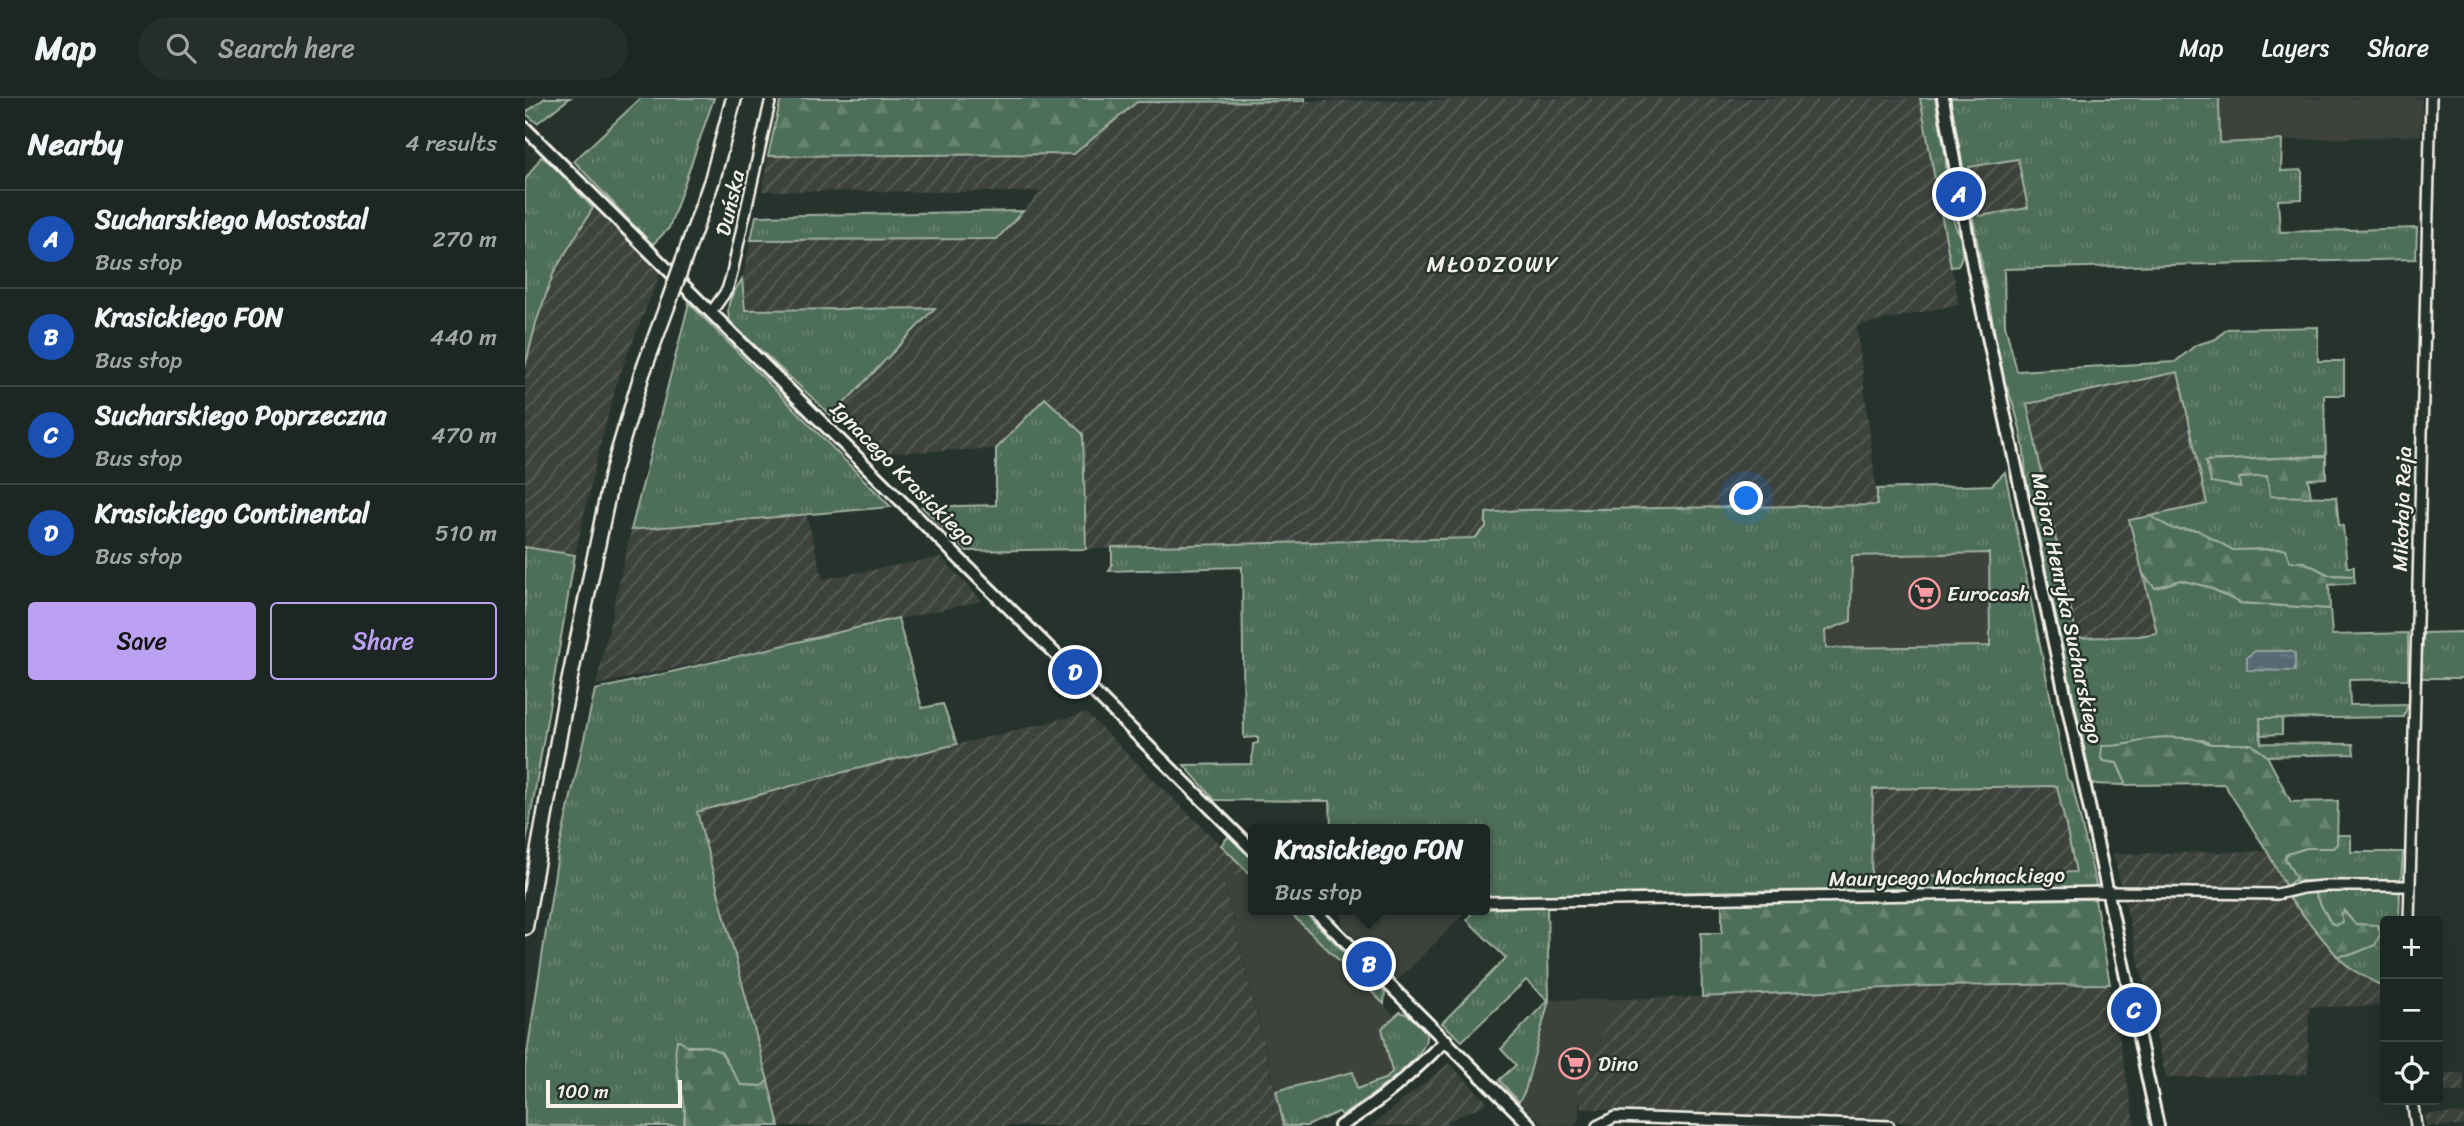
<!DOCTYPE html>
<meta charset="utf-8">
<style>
:root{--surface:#1c2622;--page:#252e2a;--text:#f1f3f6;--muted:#a0a5a5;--line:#3a4340;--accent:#bca0f2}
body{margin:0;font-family:Sriracha,sans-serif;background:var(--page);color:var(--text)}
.controls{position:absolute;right:21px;bottom:21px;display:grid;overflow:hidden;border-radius:7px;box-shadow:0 7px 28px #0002}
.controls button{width:63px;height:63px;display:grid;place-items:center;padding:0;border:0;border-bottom:2px solid var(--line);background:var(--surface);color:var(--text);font:35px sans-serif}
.scale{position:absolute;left:21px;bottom:18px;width:136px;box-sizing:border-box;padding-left:7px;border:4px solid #f4f1e8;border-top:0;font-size:19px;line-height:24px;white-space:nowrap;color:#f4f1e8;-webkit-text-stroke:5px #26332d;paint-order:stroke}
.you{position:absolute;left:1222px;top:401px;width:24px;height:24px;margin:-18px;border:5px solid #fff;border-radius:50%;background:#1a73e8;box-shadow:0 0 0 10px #1a73e833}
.badge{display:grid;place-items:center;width:46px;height:46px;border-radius:50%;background:var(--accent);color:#fff;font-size:23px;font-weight:700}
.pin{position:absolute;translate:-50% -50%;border:4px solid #fff;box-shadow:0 2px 7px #0006}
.popup{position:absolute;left:723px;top:726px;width:242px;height:91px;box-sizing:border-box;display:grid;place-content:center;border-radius:7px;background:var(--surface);filter:drop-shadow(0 2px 5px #0005);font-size:23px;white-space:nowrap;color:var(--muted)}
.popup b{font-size:26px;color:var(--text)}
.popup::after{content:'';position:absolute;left:50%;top:100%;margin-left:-14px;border:14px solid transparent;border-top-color:var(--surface)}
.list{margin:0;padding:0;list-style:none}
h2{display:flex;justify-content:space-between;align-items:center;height:91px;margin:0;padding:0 28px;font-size:30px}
h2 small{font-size:23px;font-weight:400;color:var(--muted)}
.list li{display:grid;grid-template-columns:46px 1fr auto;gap:21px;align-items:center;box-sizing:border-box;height:98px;padding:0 28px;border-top:2px solid var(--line)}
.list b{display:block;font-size:26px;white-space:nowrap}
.list p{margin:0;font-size:23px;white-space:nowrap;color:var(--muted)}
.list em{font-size:23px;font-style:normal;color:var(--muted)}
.actions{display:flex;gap:14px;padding:21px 28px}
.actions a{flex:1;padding:16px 0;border:2px solid var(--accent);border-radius:7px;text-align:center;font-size:24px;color:var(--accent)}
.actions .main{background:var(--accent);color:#111}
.icon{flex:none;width:38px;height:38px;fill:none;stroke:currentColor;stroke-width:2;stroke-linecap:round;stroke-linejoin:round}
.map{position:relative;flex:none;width:1939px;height:1028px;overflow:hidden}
header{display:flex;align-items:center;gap:42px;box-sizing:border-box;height:98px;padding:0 35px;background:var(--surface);border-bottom:2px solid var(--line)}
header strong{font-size:33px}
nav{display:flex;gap:38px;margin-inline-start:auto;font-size:24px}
.search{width:490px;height:63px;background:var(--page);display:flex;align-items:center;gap:18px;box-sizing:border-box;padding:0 24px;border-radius:38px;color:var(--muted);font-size:26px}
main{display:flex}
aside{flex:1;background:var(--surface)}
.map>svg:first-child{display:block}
</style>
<header>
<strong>Map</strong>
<div class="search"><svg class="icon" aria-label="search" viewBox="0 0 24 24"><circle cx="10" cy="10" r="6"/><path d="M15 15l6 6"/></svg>Search here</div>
<nav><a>Map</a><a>Layers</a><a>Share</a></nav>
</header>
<main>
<aside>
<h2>Nearby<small>4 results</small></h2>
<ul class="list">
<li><span class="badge" style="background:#1a4fb4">A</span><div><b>Sucharskiego Mostostal</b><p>Bus stop</p></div><em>270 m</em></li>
<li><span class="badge" style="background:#1a4fb4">B</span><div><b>Krasickiego FON</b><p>Bus stop</p></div><em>440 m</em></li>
<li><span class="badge" style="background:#1a4fb4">C</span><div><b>Sucharskiego Poprzeczna</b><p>Bus stop</p></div><em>470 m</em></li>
<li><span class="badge" style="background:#1a4fb4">D</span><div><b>Krasickiego Continental</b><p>Bus stop</p></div><em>510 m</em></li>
</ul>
<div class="actions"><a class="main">Save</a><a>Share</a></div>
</aside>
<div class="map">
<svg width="1939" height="1028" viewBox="0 0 1939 1028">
<defs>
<pattern id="industrial-furrows" width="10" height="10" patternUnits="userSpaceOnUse" patternTransform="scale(1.75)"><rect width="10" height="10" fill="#3c423c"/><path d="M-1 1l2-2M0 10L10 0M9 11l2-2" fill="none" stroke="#595e58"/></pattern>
<pattern id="grass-tufts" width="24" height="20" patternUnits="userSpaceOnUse" patternTransform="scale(1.75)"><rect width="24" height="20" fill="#4e6e58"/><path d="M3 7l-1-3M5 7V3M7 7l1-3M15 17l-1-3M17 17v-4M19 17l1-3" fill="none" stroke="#688370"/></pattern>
<pattern id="forest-firs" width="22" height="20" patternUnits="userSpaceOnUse" patternTransform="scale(1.75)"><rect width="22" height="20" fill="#4e6e58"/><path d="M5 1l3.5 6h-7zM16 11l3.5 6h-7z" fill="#688370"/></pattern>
<pattern id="water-ripples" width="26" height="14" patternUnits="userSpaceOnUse" patternTransform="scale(1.75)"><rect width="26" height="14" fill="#556b73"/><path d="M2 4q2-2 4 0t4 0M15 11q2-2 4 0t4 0" fill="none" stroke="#6e8187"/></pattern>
</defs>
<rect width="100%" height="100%" fill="#26332d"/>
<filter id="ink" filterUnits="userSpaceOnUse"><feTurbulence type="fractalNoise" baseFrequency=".0143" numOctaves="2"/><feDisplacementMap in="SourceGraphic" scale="14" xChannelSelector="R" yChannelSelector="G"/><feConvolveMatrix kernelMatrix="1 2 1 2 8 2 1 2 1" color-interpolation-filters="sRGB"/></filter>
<g filter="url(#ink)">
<g fill="#3c423c">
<path d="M1694 0H1897L1896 37 1695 45Z"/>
<path d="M1464 455 1465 548 1301 550 1300 533 1326 522V457Z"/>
<path d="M722 773 728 779V812H762L869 917 857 930 867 974 862 980 832 991 828 974 751 993 698 780Z"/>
<path d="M886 812 888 814 935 813 938 817 873 882 818 828 815 814Z"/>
<path d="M1101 901 1090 906 1052 993 1057 996 1054 1002V1019L1050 1028 1018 1026 994 1004 1000 993 1024 902Z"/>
</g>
<g fill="url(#industrial-furrows)">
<path d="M930 0H1395L1434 206 1332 228 1353 407 995 412 962 415 961 429 950 440 561 451 558 336 521 301 471 351 342 355 307 318 409 210 220 212 217 181 226 142 472 141 516 94 237 93 243 58 549 56 612 4 929 2Z"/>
<path d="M1493 61 1503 110 1454 118 1444 69Z"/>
<path d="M68 110 136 173 92 283 72 359 50 457 0 449V269L11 225 29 174Z"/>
<path d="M1653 274 1682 406 1604 423 1632 535 1623 538 1552 540 1502 305Z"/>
<path d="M281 416 298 481 416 459 457 503 71 587 106 432Z"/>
<path d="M561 615 722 773 698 781 759 1028H254L172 714 303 678Z"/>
<path d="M1532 688 1551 774 1346 779 1347 691Z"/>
<path d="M1742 753 1761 789 1596 788 1588 756Z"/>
<path d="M1599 800H1764L1812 858 1826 871 1860 890V908L1784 909 1783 976 1641 980Z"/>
<path d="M1585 886 1610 1028H1418L1360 1022 1182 1018 1056 1010 1054 1002 1057 996 1052 994 1090 906 1101 901 1177 899 1402 888Z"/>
<path d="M924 965 963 1005 921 1024 923 1028H846Z"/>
<rect x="1913" y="975" width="26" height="19"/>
<path d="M1939 1015V1028H1901L1900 1016Z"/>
</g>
<g fill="url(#grass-tufts)" stroke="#a1b0a0" stroke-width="2" fill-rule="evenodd">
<path d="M20 0H45L12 25 0 15Z"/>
<path d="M116 0H189L144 130 127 147 49 63Z"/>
<path d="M1395 0H1410L1421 61V86L1426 116 1436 142 1437 158 1433 168 1426 169Z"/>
<path d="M1425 0H1694L1695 45 1757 42 1756 73 1777 72V101L1753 102 1755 134 1892 130 1891 161 1479 171 1480 227 1492 273 1650 264 1671 247 1691 241 1702 231 1793 229V263H1819V297H1799L1801 358 1681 363 1715 388 1714 380 1742 378 1746 398 1811 399 1814 427 1818 428 1822 469H1829V478L1804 477 1779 464H1765L1760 451 1708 452 1672 432 1648 431 1625 418 1682 406 1653 274 1502 306 1552 540 1614 538 1632 535 1618 476 1631 490 1655 482 1684 489 1715 505 1805 511 1807 537 1883 535V581L1824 582 1825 607 1883 606 1879 619 1735 621 1736 645 1828 646 1829 656 1742 658 1726 646H1686L1678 642 1600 646 1593 648 1579 663 1592 665 1600 683 1599 687 1567 686 1501 380C1500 346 1493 314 1479 283ZM1493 61 1503 110 1454 118 1444 69Z"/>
<path d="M16 59 26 65 68 110 29 174 11 225 0 269V82Z"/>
<path d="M498 113 472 141 226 142 231 118Z"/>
<path d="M217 181 220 212 410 210 307 318 206 225C198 208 208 196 217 181Z"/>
<path d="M164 205 366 409 106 432Z"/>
<path d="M520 300 558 336 561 451 442 453 397 409 471 407V351Z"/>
<path d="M1480 374 1542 681 1547 686 1571 787 1566 790 1211 793 960 799 959 731H806L805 703 690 702 659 667 727 666 728 646 733 645V639L719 640 717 469 584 473 587 467V449L950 440 961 429V415L995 412 1352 407V391L1467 387ZM1464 455 1465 548 1301 550 1300 533 1326 523 1327 458ZM1532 688 1551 774 1346 779 1348 691Z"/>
<path d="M0 449 50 457 0 751Z"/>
<path d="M373 520 397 610 418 606 432 646 303 678 172 714 243 983 237 988 216 987 182 948H151L153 982 160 1008 159 1028H0V968L33 756 70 592Z"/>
<path d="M1939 534V580H1896L1898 535Z"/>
<path d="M705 737 728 759V779L696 747Z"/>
<path d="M1813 737H1826V754H1878L1876 782 1767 783 1771 780 1760 760 1762 756 1781 750H1808Z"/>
<path d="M1788 793 1875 794 1874 823H1860V890L1826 871 1812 858 1828 856 1850 847 1846 828 1830 826 1819 813V824L1811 827 1806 825Z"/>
<path d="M1022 807 1024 902 1000 993 994 1004 974 982 991 967 976 951 1023 902 1001 882 937 943 917 925 981 860 942 822 949 812Z"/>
<path d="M762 812H777L860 894 859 906Z"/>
<path d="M875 914C883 916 888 920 893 926 897 930 902 934 901 940 901 961 835 1006 817 1017L813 1014 782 1028H759L751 993 828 974 832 991 862 980 867 974 857 930Z"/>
</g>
<g fill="url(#forest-firs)" stroke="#a1b0a0" stroke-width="2">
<path d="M256 0H780V3L612 4 549 56 243 58Z"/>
<path d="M1801 358V380L1783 381 1786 399 1745 398 1742 378 1714 380 1715 389 1686 384 1681 363Z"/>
<path d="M1625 418 1648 431 1672 432 1708 452 1761 451 1765 464H1779L1804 477 1829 478 1830 485 1804 487 1805 511 1715 505 1684 489 1655 482 1630 490 1618 476 1604 422Z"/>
<path d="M1757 620V636L1736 637 1735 620Z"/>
<path d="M1666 640 1686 646H1726L1742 658 1766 704 1813 703 1812 746 1808 750H1781L1762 756 1760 760 1771 780 1761 789 1742 753 1699 686 1599 687 1600 683 1592 665 1579 663 1576 660 1577 648C1590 648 1603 647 1615 643 1630 637 1651 640 1666 640Z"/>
<path d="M1788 793 1806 825 1811 827 1818 824 1816 816 1819 813 1830 826 1852 827 1856 835 1850 847 1828 856 1812 858 1764 800Z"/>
<path d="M1570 801 1585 886 1402 888 1177 899 1176 835H1197V805Z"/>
<path d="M152 942H155L163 949 182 948 196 954 216 987 237 988 243 983 254 1028H159C165 1000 145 971 152 942Z"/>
</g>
<path fill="url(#water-ripples)" stroke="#95a1a2" stroke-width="2" d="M1730 553H1765L1770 556V573L1722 572V559Z"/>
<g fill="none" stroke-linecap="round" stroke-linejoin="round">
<defs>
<g id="minor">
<path d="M187 213 202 192 206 179 246 0"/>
<path d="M959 804 1584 794 1752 796 1777 790 1799 788H1885"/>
<path d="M1884 823 1906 0"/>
<path d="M1887 1002 1891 1028"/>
<path d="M1072 1028 1090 1019 1364 1028"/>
</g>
<g id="tertiary">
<path d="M1418 0 1448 169 1633 1028"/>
<path d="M0 30 728 752"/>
<path d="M789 812 1006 1028"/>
<path d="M815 1028C855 1005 888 974 921 942"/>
</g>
<g id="primary">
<path d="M159 161 187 82 209 0"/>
<path d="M0 829 39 609 87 376 117 276 144 203"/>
</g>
</defs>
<use href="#minor" stroke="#f4f1e8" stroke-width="14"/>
<use href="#tertiary" stroke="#f4f1e8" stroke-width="16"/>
<use href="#primary" stroke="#f4f1e8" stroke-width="19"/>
<use href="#minor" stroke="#26332d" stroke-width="9"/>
<use href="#tertiary" stroke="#26332d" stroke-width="10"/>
<use href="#primary" stroke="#26332d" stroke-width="14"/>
<defs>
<path id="primary-bridge" d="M144 203 159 161"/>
</defs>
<use href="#primary-bridge" stroke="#f4f1e8" stroke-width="19" stroke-linecap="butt"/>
<use href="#primary-bridge" stroke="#26332d" stroke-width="14"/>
</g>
</g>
<defs>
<symbol id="supermarket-ring" viewBox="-11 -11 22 22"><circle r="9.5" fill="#26332d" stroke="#ff9aa2" stroke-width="1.5"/><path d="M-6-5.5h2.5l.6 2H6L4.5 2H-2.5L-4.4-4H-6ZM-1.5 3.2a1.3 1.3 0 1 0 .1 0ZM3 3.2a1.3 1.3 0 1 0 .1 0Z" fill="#ff9aa2"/></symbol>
</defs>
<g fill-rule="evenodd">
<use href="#supermarket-ring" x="1382" y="478" width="35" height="35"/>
<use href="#supermarket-ring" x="1032" y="948" width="35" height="35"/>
</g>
<g text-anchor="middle" stroke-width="5" stroke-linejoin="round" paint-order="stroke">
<g font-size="21" fill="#f4f1e8" stroke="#26332d">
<text transform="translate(205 105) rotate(-77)" y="7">Duńska</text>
<text transform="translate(378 376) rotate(45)" y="7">Ignacego Krasickiego</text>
<text transform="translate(1877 411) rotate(-88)" y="7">Mikołaja Reja</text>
<text transform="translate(1542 510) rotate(78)" y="7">Majora Henryka Sucharskiego</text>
<text transform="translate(1422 779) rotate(-1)" y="7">Maurycego Mochnackiego</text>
</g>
<g font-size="21" fill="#f4f1e8" stroke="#26332d" text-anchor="start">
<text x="1422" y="503">Eurocash</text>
<text x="1073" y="973">Dino</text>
</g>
<g font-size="23" letter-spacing="2" fill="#f4f1e8" stroke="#26332d">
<text x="968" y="174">MŁODZOWY</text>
</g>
</g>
</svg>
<div class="controls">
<button>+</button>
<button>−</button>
<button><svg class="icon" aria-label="locate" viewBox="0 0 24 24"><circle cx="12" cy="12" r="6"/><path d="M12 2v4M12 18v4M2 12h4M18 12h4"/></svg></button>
</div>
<div class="scale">100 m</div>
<div class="you"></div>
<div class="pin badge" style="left:1434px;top:96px;background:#1a4fb4">A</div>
<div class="pin badge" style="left:844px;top:866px;background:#1a4fb4">B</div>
<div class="popup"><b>Krasickiego FON</b>Bus stop</div>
<div class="pin badge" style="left:1609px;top:912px;background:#1a4fb4">C</div>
<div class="pin badge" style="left:550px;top:574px;background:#1a4fb4">D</div>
</div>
</main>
